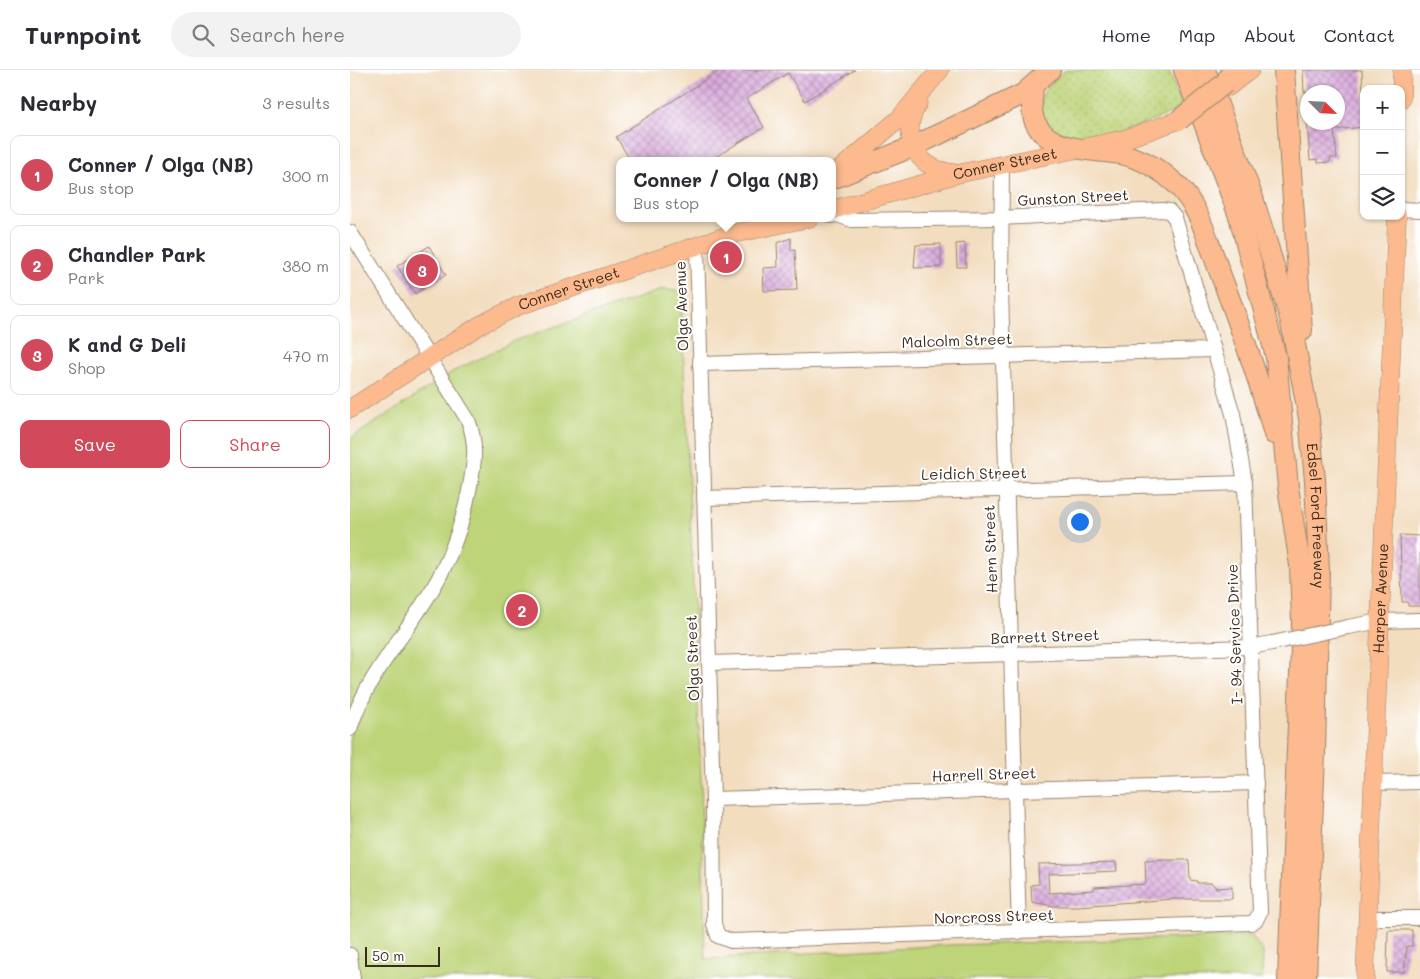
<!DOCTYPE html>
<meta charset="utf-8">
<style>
:root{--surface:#fff;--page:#f2f2f3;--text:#2b2b33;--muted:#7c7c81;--line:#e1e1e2;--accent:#d1495b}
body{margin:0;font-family:Mali,sans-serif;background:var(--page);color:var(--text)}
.controls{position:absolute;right:15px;top:15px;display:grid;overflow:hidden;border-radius:10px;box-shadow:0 1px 4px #0004}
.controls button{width:45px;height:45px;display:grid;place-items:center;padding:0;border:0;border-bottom:1px solid var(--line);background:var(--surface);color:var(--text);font:25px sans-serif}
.compass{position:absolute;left:950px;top:15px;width:45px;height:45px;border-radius:50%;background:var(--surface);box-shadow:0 1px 4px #0004;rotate:114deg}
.scale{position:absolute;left:15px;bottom:12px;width:75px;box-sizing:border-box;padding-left:5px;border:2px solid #3b2a1e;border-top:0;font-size:14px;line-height:18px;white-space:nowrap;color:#3b2a1e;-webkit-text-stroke:4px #fff;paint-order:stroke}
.you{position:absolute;left:729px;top:451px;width:18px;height:18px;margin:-12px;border:4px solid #fff;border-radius:50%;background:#1a73e8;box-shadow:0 0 0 8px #1a73e833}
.badge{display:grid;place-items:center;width:32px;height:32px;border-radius:50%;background:var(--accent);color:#fff;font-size:16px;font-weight:700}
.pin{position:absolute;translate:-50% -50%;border:2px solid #fff;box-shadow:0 1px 5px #0006}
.popup{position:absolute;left:266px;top:87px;width:220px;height:65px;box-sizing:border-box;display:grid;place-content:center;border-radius:10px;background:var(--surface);filter:drop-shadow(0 1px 4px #0005);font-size:16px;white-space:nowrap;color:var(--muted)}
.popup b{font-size:19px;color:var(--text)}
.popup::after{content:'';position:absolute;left:50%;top:100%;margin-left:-10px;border:10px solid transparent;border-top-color:var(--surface)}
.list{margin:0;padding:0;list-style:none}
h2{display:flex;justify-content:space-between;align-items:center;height:65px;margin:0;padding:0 20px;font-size:21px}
h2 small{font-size:16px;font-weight:400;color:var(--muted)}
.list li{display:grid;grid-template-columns:32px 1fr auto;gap:15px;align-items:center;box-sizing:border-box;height:80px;margin:0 10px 10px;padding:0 10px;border:1px solid var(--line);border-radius:10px}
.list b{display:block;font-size:19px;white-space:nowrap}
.list p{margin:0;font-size:16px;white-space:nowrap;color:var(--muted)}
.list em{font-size:16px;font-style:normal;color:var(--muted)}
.actions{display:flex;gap:10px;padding:15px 20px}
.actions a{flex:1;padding:11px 0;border:1px solid var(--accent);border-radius:10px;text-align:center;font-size:18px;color:var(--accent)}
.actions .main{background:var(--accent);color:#fff}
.icon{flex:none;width:28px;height:28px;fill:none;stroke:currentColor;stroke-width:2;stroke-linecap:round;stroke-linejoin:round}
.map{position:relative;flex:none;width:1070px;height:909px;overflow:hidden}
header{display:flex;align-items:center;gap:30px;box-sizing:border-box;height:70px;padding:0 25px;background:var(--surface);border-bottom:1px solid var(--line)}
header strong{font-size:24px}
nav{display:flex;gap:28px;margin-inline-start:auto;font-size:18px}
.search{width:350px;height:45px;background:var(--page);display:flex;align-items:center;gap:12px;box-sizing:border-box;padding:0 18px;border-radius:28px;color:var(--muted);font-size:19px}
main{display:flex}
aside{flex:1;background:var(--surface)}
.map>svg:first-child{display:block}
</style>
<header>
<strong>Turnpoint</strong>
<div class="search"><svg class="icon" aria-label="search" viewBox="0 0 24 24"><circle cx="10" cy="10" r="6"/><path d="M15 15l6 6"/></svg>Search here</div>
<nav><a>Home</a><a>Map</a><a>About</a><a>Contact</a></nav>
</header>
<main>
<aside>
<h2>Nearby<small>3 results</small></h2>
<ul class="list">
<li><span class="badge">1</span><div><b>Conner / Olga (NB)</b><p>Bus stop</p></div><em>300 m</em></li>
<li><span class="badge">2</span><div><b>Chandler Park</b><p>Park</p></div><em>380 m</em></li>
<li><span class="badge">3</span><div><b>K and G Deli</b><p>Shop</p></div><em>470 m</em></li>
</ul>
<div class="actions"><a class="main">Save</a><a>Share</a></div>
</aside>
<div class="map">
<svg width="1070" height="909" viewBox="0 0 1070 909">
<defs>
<pattern id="grass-dots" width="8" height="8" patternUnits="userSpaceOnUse" patternTransform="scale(1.25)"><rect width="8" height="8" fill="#bdd479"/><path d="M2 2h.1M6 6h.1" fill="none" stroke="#a3b668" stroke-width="1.8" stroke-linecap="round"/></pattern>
<pattern id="building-cross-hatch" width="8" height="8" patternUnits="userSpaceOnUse" patternTransform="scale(1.25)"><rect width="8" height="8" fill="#daacdd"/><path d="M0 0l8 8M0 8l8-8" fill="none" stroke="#b28cb3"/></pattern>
</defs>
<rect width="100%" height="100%" fill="#fff"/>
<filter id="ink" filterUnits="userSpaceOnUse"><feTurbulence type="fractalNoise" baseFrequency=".02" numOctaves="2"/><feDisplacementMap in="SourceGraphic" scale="10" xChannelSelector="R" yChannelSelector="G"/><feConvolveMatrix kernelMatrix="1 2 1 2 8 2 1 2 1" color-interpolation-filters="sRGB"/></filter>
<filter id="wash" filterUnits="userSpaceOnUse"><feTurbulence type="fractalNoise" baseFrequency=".0096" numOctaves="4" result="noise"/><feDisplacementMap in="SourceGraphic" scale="20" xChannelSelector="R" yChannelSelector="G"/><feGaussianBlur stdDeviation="1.12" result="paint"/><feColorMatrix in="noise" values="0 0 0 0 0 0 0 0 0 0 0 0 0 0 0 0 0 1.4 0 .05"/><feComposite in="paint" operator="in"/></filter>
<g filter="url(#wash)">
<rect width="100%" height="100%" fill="#f3ddbf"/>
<path fill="url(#grass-dots)" stroke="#7c7f4c" d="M715 0H818L833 37C804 52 739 78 707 66 701 64 695 55 690 50 691 16 694 23 715 0Z"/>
<path fill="#bdd479" stroke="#7c7f4c" d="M314 219 331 222 351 711 355 889 599 875 902 866 913 882 912 909H0V369L104 301 164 271Z"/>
<g id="blocks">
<g fill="url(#building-cross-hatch)">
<path d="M371 0H505L455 31 438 3 396 29 414 57 359 91H281L266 67Z"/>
<path d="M953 0H1012L1014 57 984 60 987 88H980V92L968 93 967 89 960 90 957 52H988V22H954Z"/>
<path d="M441 168V180H445L447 220 414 221 413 198 428 197 427 173Z"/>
<path d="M615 173 616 197H607L606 174Z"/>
<path d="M591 174V197L564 198 566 175Z"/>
<path d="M79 176 96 205 65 224 47 196Z"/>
<path d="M1050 465 1070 466V536H1058V532H1052Z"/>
<path d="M812 790H839L840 810 847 811V813H862L866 818 882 817V829H823L728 836H704L682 832 681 815 689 814 688 794 766 792 767 801 698 804 699 823 744 820V817L796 814 795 791Z"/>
<path d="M1038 860H1062V876H1057L1054 902H1037Z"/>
</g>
</g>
</g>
<g filter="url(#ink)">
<use href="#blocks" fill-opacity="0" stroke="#97846e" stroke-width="1"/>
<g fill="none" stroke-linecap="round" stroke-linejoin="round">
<defs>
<g id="minor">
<path d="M652 94 651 220 669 862"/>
<path d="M1051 139 1070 140"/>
<path d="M0 162 118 350C128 375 124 396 119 421 111 460 97 498 75 531 48 574 15 610 0 659"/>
<path d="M347 177 363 729 364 854 368 866 381 871 901 853 906 850 910 842 895 413 883 344 825 148 819 141 812 140 650 148 502 150 487 145 482 146"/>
<path d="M350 294 864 280"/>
<path d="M354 428 895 413"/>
<path d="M998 557 1030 551 1070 550"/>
<path d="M359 593 901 577 922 573"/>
<path d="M1023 713 1070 712"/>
<path d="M363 729 906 713"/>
<path d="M1018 848H1070"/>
<path d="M0 885 3 909"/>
</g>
<g id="major">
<path d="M878 17 900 0"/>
<path d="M1051 30 1052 0"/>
<path d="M568 33C549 66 566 99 603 103"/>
<path d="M482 106 549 49 590 0"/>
<path id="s1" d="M482 140 607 104 775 69 829 50"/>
<path id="s2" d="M0 339 130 255 168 236 382 164 460 148"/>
<path id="s3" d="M1015 909 1047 146"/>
</g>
<g id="highway">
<path d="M834 0 889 146 926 287 938 417 950 495 952 553 938 909"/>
<path id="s4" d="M855 0 903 128 940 248 959 348 965 410 969 500 965 683 956 909"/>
<path d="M934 0 952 261"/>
<path d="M875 13 883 0"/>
<path d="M683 17C682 29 680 43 686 54 703 85 750 78 779 86 795 91 812 101 825 113 850 136 858 172 870 203 890 256 909 309 924 364"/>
<path d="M482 109 562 77 673 24 700 0"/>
</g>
</defs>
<use href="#minor" stroke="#97846e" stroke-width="16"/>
<use href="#major" stroke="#97846e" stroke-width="19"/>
<use href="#highway" stroke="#97846e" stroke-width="22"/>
<use href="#minor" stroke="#fff" stroke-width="14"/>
<use href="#major" stroke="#fcba8e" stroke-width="18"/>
<use href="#highway" stroke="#fcba8e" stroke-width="20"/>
<defs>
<path id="minor-bridge" d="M922 573 998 557"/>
<path id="highway-bridge" d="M829 50 875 13"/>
</defs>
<use href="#minor-bridge" stroke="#97846e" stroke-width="16" stroke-linecap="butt"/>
<use href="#highway-bridge" stroke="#97846e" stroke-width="22" stroke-linecap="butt"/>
<use href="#minor-bridge" stroke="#fff" stroke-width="14"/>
<use href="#highway-bridge" stroke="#fcba8e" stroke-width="20"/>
</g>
</g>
<g text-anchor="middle" stroke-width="4" stroke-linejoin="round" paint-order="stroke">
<g font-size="15" fill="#3b2a1e" stroke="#fff">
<text dy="5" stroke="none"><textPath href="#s1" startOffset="179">Conner Street</textPath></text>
<text transform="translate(723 128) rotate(-3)" y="5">Gunston Street</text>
<text dy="5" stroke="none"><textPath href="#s2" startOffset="251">Conner Street</textPath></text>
<text transform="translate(332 236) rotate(-92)" y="5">Olga Avenue</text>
<text transform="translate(607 271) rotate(-2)" y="5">Malcolm Street</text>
<text transform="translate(624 404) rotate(-1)" y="5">Leidich Street</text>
<text dy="5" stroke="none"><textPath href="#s4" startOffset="462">Edsel Ford Freeway</textPath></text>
<text transform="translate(641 479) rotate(-92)" y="5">Hern Street</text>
<text dy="5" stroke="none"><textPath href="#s3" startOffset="381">Harper Avenue</textPath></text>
<text transform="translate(885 564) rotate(-92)" y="5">I- 94 Service Drive</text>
<text transform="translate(695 567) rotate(-2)" y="5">Barrett Street</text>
<text transform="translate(343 588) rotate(-92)" y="5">Olga Street</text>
<text transform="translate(634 705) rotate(-2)" y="5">Harrell Street</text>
<text transform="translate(644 847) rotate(-2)" y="5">Norcross Street</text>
</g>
</g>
</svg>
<div class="controls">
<button>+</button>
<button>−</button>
<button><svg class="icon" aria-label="layers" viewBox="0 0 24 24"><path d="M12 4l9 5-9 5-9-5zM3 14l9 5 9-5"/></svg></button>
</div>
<svg class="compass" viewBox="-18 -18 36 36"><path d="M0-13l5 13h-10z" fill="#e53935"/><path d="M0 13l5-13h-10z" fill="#7c7c81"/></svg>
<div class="scale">50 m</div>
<div class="you"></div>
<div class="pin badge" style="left:376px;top:187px">1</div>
<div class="popup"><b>Conner / Olga (NB)</b>Bus stop</div>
<div class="pin badge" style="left:172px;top:540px">2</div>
<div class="pin badge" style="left:72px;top:200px">3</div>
</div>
</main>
